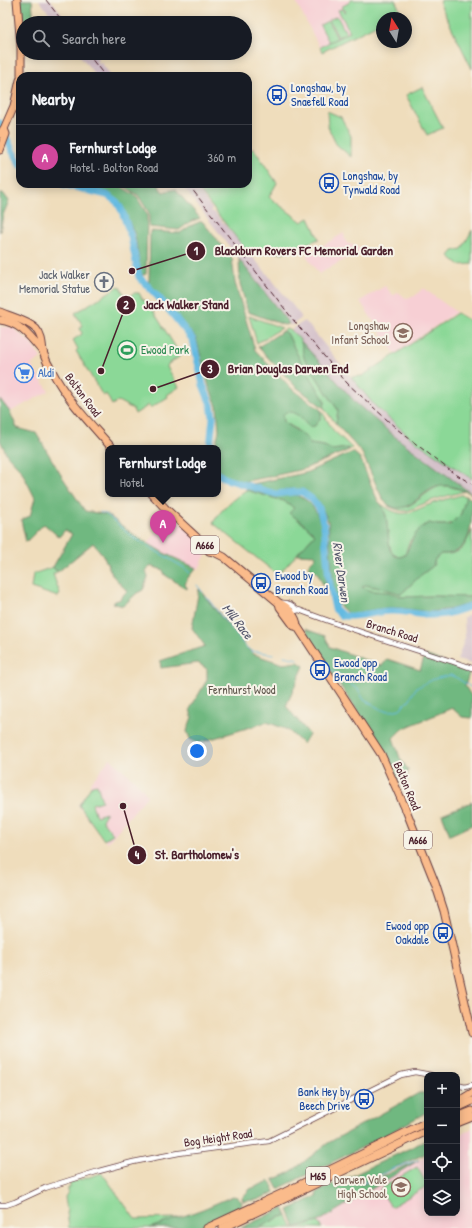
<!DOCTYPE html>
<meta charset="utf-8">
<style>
:root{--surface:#171b24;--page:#242831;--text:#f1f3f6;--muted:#9ea1a6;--line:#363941;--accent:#d93025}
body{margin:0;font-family:"Patrick Hand",sans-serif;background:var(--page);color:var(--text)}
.controls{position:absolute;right:12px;bottom:12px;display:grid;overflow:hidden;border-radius:8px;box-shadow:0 2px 10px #0003}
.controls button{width:36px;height:36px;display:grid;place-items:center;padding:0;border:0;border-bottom:1px solid var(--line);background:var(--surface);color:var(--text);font:20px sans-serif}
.compass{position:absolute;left:376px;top:12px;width:36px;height:36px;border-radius:50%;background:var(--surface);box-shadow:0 2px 10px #0003;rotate:349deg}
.you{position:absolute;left:197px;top:751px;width:14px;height:14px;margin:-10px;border:3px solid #fff;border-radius:50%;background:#1a73e8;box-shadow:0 0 0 6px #1a73e833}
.badge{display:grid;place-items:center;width:26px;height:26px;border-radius:50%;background:var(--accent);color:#fff;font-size:13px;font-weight:700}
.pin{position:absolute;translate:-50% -33px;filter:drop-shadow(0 1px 2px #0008)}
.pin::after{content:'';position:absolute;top:21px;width:14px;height:12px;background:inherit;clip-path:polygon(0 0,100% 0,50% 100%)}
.popup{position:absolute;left:105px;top:445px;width:116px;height:52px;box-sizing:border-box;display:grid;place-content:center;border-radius:8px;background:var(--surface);filter:drop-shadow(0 1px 3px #0005);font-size:13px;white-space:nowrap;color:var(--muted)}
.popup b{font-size:15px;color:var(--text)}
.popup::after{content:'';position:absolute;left:50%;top:100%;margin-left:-8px;border:8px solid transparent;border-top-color:var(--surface)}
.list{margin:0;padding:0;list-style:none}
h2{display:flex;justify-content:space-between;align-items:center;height:52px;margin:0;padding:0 16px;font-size:17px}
h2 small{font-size:13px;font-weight:400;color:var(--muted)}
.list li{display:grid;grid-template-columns:26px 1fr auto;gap:12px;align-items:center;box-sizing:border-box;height:64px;padding:0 16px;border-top:1px solid var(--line)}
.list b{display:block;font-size:15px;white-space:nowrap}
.list p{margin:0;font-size:13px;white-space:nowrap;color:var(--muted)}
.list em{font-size:13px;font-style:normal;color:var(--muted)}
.icon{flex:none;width:22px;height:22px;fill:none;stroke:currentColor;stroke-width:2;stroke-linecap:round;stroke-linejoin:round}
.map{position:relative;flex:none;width:472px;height:1228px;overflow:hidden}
.search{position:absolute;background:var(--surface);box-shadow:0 2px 10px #0003;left:16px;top:16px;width:236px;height:44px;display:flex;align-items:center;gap:10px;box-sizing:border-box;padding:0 14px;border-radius:22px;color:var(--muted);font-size:15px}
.panel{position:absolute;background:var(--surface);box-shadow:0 2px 10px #0003;left:16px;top:72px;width:236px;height:116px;border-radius:12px}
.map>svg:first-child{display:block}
</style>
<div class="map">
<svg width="472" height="1228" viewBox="0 0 472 1228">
<rect width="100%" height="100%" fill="#f7f3e8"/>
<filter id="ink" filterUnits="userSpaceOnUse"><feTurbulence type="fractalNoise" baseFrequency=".025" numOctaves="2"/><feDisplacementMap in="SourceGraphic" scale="8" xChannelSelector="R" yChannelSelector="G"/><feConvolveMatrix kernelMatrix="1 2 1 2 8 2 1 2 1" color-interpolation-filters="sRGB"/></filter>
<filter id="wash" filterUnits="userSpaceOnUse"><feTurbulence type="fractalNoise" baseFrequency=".012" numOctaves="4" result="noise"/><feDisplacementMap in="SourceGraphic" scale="16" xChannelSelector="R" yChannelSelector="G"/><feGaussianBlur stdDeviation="0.9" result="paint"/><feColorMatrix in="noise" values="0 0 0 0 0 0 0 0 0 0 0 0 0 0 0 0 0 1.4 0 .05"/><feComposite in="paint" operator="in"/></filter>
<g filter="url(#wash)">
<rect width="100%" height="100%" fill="#efddbc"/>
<g fill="#f7cfd4">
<path d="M295 0H395L401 12 390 18H382V22L322 52Z"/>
<path d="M344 233 345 240 347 243 361 248V250L319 274 306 255Z"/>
<path d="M385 286 393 295H395L398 292 406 298 415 296 423 288 456 312 395 354 360 301Z"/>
<path d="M0 327H12L30 342 41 358 31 365 49 391 10 412 0 399Z"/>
<path d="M172 515 209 551 204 558 199 569 164 553 148 543Z"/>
<path d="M110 758 133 779 143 789 147 796 108 842 103 839 78 805 91 786 90 784Z"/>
<path d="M472 1128V1228H322L318 1222 427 1155V1213H457V1137Z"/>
</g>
<g fill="#d2bdc8">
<path d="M39 0H51L69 23H57Z"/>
<path d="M78 53H93L99 59 97 62 99 63 101 62 111 76H96Z"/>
<path d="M181 184H193L212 209 211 211 213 212H214L269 276 301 316 299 320 291 326Z"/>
<path d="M305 321 351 377 389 414 472 475V493L423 459 394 436 357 404 293 333 292 331 293 328Z"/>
<path d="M472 614V664L457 660 465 638 464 617Z"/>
</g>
<g fill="#8bd897" stroke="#6a7c61">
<path d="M350 0H395L401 12 390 18H382V22L322 52 320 47 350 32 338 10 342 9 344 12 346 11 341 7 350 2Z"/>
<path d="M441 0H472V69L440 4Z"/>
<path d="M337 16 346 33 338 37 329 20Z"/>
<path d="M328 21 337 38 329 42 320 25Z"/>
<path d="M422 87 443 128 427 135 406 95Z"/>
<path d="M327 111 341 117 351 136V157L336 144 328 127Z"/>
<path d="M254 149 277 183 269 197 302 222 309 218 319 239 282 253 246 250 194 184H248V150Z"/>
<path d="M472 230V264L460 265 449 256 453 251 462 249Z"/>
<path d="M119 286 127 298 134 293H139L143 300 147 301 181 356 168 364 167 367 179 387 167 395 168 397 150 408 149 405 135 414 133 409 118 401 112 405 106 394 103 396 76 351 78 349 73 340 82 334 80 328 83 326 75 313Z"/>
<path d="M457 313 472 322V479L412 439 375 406 351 377 362 376 390 358Z"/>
<path d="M249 316 282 328 257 343Z"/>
<path d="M286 329 292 331 301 341 304 358 338 410 336 424 324 408 325 402 297 354 287 333 283 331Z"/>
<path d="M321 410 333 430 352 448 349 450 348 448 332 450 324 446 310 444 296 429 284 422 283 415 286 411C297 411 303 418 309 427L314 426 321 417Z"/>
<path d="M440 486H448L465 491C451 495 436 498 423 504 417 506 413 510 406 511 400 511 394 509 388 506 395 507 404 509 410 505 421 499 427 491 440 486Z"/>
<path d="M246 490 284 501 295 508 290 513 304 524 315 534 278 575 213 523C221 509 233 499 246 490Z"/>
<path d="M461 495 466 496C461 521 454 529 429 523L414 536 409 542 405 555 400 557 392 554 389 543 386 516 382 505C405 520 409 512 431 504 441 500 451 498 461 495Z"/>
<path d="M472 530V597L432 596 403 597 388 592 372 591 362 587 365 585 389 590 401 594 421 575 433 566 435 559 441 554C462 555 464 547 472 530Z"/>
<path d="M53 567 55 570 59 571 53 574 60 594 58 597 31 588 33 574Z"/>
<path d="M97 784 102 801 92 804 96 816 106 813 102 820 113 834 104 840 79 805 92 785Z"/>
<path d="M417 1167 427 1184V1186L391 1207 380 1189Z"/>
<path d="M102 1173 135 1219 180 1218 150 1228H69L65 1197 68 1192V1188H70V1183Z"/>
<path d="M287 1216 293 1228 318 1222 322 1228H259L280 1217Z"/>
</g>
<g fill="#70b880" stroke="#5d6c56">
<path d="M20 0H32L34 23H23V34Z"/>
<path d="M71 184H117L136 196 147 214 146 274 143 275 141 274 135 235 120 203 108 193Z"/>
<path d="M121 184H160L159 187 163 192 175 189 200 218 190 222 179 230 149 227V213L138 195Z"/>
<path d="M0 193H3L9 201 3 215 0 232Z"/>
<path d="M202 221 232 258 235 283 255 350 291 388 321 410V417L315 426 309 427C303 418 297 411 286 412L283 415 284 422 307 438 310 444 324 446 332 450 348 448 349 450 304 469 268 477 246 481 242 482 228 478 218 472V448H215L219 430 217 406 209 387 196 338 148 283 149 280 150 231 180 233 190 226Z"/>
<path d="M239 259 289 324 284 325 248 312 240 284Z"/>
<path d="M283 331 287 333 297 354 322 396 325 402 324 408 295 386 258 347Z"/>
<path d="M301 341 357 404 394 436 472 494C463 490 449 484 439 486 420 490 405 523 383 500L362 453 336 424 338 410 304 358Z"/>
<path d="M0 399 10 412 17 428 36 433 61 475 85 511 108 515 134 535 164 553 196 568 187 579 185 585 187 587V589L165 575 163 570 151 566 146 571 148 577 143 590 137 593 123 606 112 603 114 601 119 600 127 591 113 576 103 555 93 543 59 571 55 570 53 567 72 534 65 530 59 537 44 524 26 542 21 520 30 516 35 498 21 470 7 455 0 440Z"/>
<path d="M353 452 360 458 368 478 378 501 382 505 386 516 390 550 395 556 400 557 405 555C412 541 413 531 429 523L438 525H450L461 514 466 496 472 499C472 525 472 555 441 554L435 559 433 566 421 575 401 594 389 590 365 585 362 587 372 591 388 592 403 597 432 596 472 597V603L452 609 429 612 399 608H386L348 614 336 602 333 584 328 521 320 504 314 498 304 491 290 489 276 492 252 484 305 473Z"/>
<path d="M247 488C256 491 267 495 277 496 284 497 290 493 298 496 330 506 325 564 326 591L317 572 310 569 309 564 316 557 315 555 297 554 315 534 304 524 289 513 294 508 284 501 246 490Z"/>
<path d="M199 589 225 622 239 637 244 645 253 654 283 664 298 662 304 666 286 706 309 734 303 744 288 730 267 722 198 743 190 739 187 731 192 717 190 709 207 680V669L198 663 161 668 160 661 205 646 192 628Z"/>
<path d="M305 629 325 636 330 647 382 666 387 659 420 670 425 655 470 671 465 686 472 697V718L462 717 452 708 402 729 393 738 400 758 408 770 404 790 385 752 331 672Z"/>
<path d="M472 802V825L450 835 442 814Z"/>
<path d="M419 1093H427V1112L379 1139 278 1189 273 1180 287 1174 296 1168 328 1143Z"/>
<path d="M427 1140V1153L366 1181 361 1182 360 1184 367 1183 419 1160 318 1222 295 1227 288 1210 317 1196 316 1193 335 1183 337 1189 339 1188 337 1183Z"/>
<path d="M270 1181 275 1192 257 1200 243 1201 242 1198 250 1189Z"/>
<path d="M233 1196 237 1197 242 1202 241 1207 197 1228H150L203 1209Z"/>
<path d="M283 1208 287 1216 280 1217 259 1228H241Z"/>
</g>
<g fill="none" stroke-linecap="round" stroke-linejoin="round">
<g stroke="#64bae1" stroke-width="1">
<path d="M100 512 106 514 134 538 183 567 190 573"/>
<path d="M197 585 246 647 251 651 273 654"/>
<path d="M284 656 298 659"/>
<path d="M332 670 341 676 351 685 358 689 364 700 382 710 391 711 400 709 410 699 416 688 434 679 450 675 457 678 472 688"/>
<path d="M361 1183 366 1182 392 1169 418 1160"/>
</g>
<g stroke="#64bae1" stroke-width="7">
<path d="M0 123 13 152 20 165"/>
<path d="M63 184 107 195 117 202 122 211 131 237 139 277 160 299 193 340 203 385 211 405 213 417 210 448"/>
<path d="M218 474 226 479 276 494 293 492H302L312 499 319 508 324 525 329 579 335 609 343 616C359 617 374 612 390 611 405 610 420 616 436 615 450 615 459 610 472 606"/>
</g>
</g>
</g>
<g filter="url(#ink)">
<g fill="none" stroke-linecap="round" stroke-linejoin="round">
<defs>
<g id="minor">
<path d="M280 603C287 602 292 604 297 610"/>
<path d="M290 612 299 610C356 632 414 649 472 668"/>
<path d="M457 1085 465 1087 472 1085"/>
<path d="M0 1205H6L15 1202 45 1188 99 1171 133 1162 179 1153 269 1141 401 1075 415 1072 431 1075"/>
</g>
<g id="highway">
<path d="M17 0 21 48V76"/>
<path d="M0 134 4 129 14 106 20 80"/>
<path d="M0 150 6 134 4 129"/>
<path d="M0 312C11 317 27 320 36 329 42 336 42 343 43 352 45 358 48 365 52 371 67 400 91 424 112 448"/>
<path d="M0 320C20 322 31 338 43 352"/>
<path d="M152 494 165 508 206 546 209 551 214 552 224 557 279 603C287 606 297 617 297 626L381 754 406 810 435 883 444 911 472 1033"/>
<path d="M279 603 280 607 294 626H297"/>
<path d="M457 1102 472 1093"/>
<path d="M457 1108 472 1101"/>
<path d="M457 1117 472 1111"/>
<path d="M457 1123 472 1117"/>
<path d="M207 1228 285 1192 427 1122"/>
<path d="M223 1228 427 1131"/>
</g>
</defs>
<use href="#minor" stroke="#633c41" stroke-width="6"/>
<use href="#highway" stroke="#633c41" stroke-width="9"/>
<use href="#minor" stroke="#fff" stroke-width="4.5"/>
<use href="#highway" stroke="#fabb8b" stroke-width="7"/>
<g stroke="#4a1f2b" stroke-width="1" stroke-dasharray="6 3" stroke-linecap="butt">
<path d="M46 0 64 23"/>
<path d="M87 53 105 76"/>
<path d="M188 184 295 322 347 383 397 429 452 472 472 484"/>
</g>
</g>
</g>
<defs>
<symbol id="bus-ring" viewBox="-11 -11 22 22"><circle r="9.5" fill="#f7f3e8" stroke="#1a4fb4" stroke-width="1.5"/><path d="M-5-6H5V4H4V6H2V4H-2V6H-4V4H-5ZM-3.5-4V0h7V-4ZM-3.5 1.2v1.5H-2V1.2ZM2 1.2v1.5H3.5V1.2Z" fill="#1a4fb4"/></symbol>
<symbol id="church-ring" viewBox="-11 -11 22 22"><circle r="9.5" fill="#f7f3e8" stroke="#6b7280" stroke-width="1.5"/><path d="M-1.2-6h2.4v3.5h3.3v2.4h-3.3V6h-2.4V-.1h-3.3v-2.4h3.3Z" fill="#6b7280"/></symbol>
<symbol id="school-ring" viewBox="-11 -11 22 22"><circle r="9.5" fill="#f7f3e8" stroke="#8d6e63" stroke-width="1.5"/><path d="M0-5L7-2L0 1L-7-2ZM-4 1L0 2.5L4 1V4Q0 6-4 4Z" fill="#8d6e63"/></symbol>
<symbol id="stadium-ring" viewBox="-11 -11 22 22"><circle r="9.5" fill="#f7f3e8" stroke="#2e9e5b" stroke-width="1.5"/><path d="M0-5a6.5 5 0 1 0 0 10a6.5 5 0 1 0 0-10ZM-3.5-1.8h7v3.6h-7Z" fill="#2e9e5b"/></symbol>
<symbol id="supermarket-ring" viewBox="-11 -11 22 22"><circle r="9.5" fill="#f7f3e8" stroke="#3f7fe0" stroke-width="1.5"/><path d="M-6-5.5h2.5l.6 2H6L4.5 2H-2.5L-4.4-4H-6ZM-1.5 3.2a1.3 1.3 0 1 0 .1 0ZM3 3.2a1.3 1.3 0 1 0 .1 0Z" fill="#3f7fe0"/></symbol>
</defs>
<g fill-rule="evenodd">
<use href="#bus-ring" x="266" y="84" width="22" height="22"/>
<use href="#bus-ring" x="318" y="172" width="22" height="22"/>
<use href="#church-ring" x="93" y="271" width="22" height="22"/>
<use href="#school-ring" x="392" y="322" width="22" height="22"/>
<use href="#stadium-ring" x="116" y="339" width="22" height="22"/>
<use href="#supermarket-ring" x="13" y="362" width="22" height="22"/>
<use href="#bus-ring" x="250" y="572" width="22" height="22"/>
<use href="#bus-ring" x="309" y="659" width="22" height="22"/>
<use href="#bus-ring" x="432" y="922" width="22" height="22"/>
<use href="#bus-ring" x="353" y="1088" width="22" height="22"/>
<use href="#school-ring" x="390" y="1176" width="22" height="22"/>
</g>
<g text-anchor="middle" stroke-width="4" stroke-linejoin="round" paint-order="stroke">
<g fill="#f7f3e8" stroke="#7e5f64" stroke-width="1">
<rect x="191" y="536" width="28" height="18" rx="3"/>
<rect x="404" y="831" width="28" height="18" rx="3"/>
<rect x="306" y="1167" width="24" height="18" rx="3"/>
</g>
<g font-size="11" font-weight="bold" fill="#4a1f2b">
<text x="205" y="549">A666</text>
<text x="418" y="844">A666</text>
<text x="318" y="1180">M65</text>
</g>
<g font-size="12" fill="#164399" stroke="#f7f3e8" text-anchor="start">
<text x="291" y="92">Longshaw, by<tspan x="291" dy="14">Snaefell Road</tspan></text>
<text x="343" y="180">Longshaw, by<tspan x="343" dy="14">Tynwald Road</tspan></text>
<text x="275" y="580">Ewood by<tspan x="275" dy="14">Branch Road</tspan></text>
<text x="334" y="667">Ewood opp<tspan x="334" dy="14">Branch Road</tspan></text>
<text x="429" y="930" text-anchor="end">Ewood opp<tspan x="429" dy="14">Oakdale</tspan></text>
<text x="350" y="1096" text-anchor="end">Bank Hey by<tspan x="350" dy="14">Beech Drive</tspan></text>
</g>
<g font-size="12" fill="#5b616d" stroke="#f7f3e8" text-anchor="end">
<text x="90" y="279">Jack Walker<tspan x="90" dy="14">Memorial Statue</tspan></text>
</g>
<g font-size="12" fill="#785e54" stroke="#f7f3e8" text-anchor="end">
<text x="389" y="330">Longshaw<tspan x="389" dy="14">Infant School</tspan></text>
<text x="387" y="1184">Darwen Vale<tspan x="387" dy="14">High School</tspan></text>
</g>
<g font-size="12" fill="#27864d" stroke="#f7f3e8" text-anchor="start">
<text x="141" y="354">Ewood Park</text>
</g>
<g font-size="12" fill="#366cbe" stroke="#f7f3e8" text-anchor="start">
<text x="38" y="377">Aldi</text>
</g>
<g font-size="12" fill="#4a1f2b" stroke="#f7f3e8">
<text transform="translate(83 395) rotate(53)" y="4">Bolton Road</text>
<text transform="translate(392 631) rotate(17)" y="4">Branch Road</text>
<text transform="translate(407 786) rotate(67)" y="4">Bolton Road</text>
<text transform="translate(218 1138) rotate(-8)" y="4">Bog Height Road</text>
</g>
<g font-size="12" fill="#5e564b" stroke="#f7f3e8">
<text x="242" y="694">Fernhurst Wood</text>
</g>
<g font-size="13" font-style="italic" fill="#53556b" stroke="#f7f3e8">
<text transform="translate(342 572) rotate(82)" y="5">River Darwen</text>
<text transform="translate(238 621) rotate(52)" y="5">Mill Race</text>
</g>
</g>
<path fill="none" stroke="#4a1f2b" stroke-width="1.5" d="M132 271L196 251M101 371L126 305M153 389L210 369M123 806L137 855"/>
<g fill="#4a1f2b" stroke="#f7f3e8" stroke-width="1.5">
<circle cx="132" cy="271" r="4"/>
<circle cx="101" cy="371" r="4"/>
<circle cx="153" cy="389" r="4"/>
<circle cx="123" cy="806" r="4"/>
<circle cx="196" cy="251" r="10"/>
<circle cx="126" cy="305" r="10"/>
<circle cx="210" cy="369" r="10"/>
<circle cx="137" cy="855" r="10"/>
</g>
<g font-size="12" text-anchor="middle" font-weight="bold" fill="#fff">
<text x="196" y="255">1</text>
<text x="126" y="309">2</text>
<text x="210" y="373">3</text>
<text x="137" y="859">4</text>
</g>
<g font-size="13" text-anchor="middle" font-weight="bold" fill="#4a1f2b" stroke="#f7f3e8" stroke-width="4" stroke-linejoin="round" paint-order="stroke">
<text x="304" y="255">Blackburn Rovers FC Memorial Garden</text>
<text x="186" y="309">Jack Walker Stand</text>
<text x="288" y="373">Brian Douglas Darwen End</text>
<text x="197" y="859">St. Bartholomew's</text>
</g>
</svg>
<div class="controls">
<button>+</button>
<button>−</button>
<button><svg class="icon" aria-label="locate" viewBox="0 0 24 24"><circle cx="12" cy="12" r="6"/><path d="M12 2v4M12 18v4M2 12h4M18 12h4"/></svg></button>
<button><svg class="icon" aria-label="layers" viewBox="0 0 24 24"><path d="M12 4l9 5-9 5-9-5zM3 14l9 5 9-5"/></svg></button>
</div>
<svg class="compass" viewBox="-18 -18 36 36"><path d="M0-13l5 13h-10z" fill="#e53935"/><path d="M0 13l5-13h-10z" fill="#9ea1a6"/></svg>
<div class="you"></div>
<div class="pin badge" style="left:163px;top:543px;background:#d1479c">A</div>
<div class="popup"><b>Fernhurst Lodge</b>Hotel</div>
<div class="search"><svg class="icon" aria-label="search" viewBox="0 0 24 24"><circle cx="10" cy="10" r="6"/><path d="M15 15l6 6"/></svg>Search here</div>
<section class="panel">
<h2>Nearby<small></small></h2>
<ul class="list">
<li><span class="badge" style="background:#d1479c">A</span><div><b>Fernhurst Lodge</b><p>Hotel · Bolton Road</p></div><em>360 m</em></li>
</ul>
</section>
</div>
